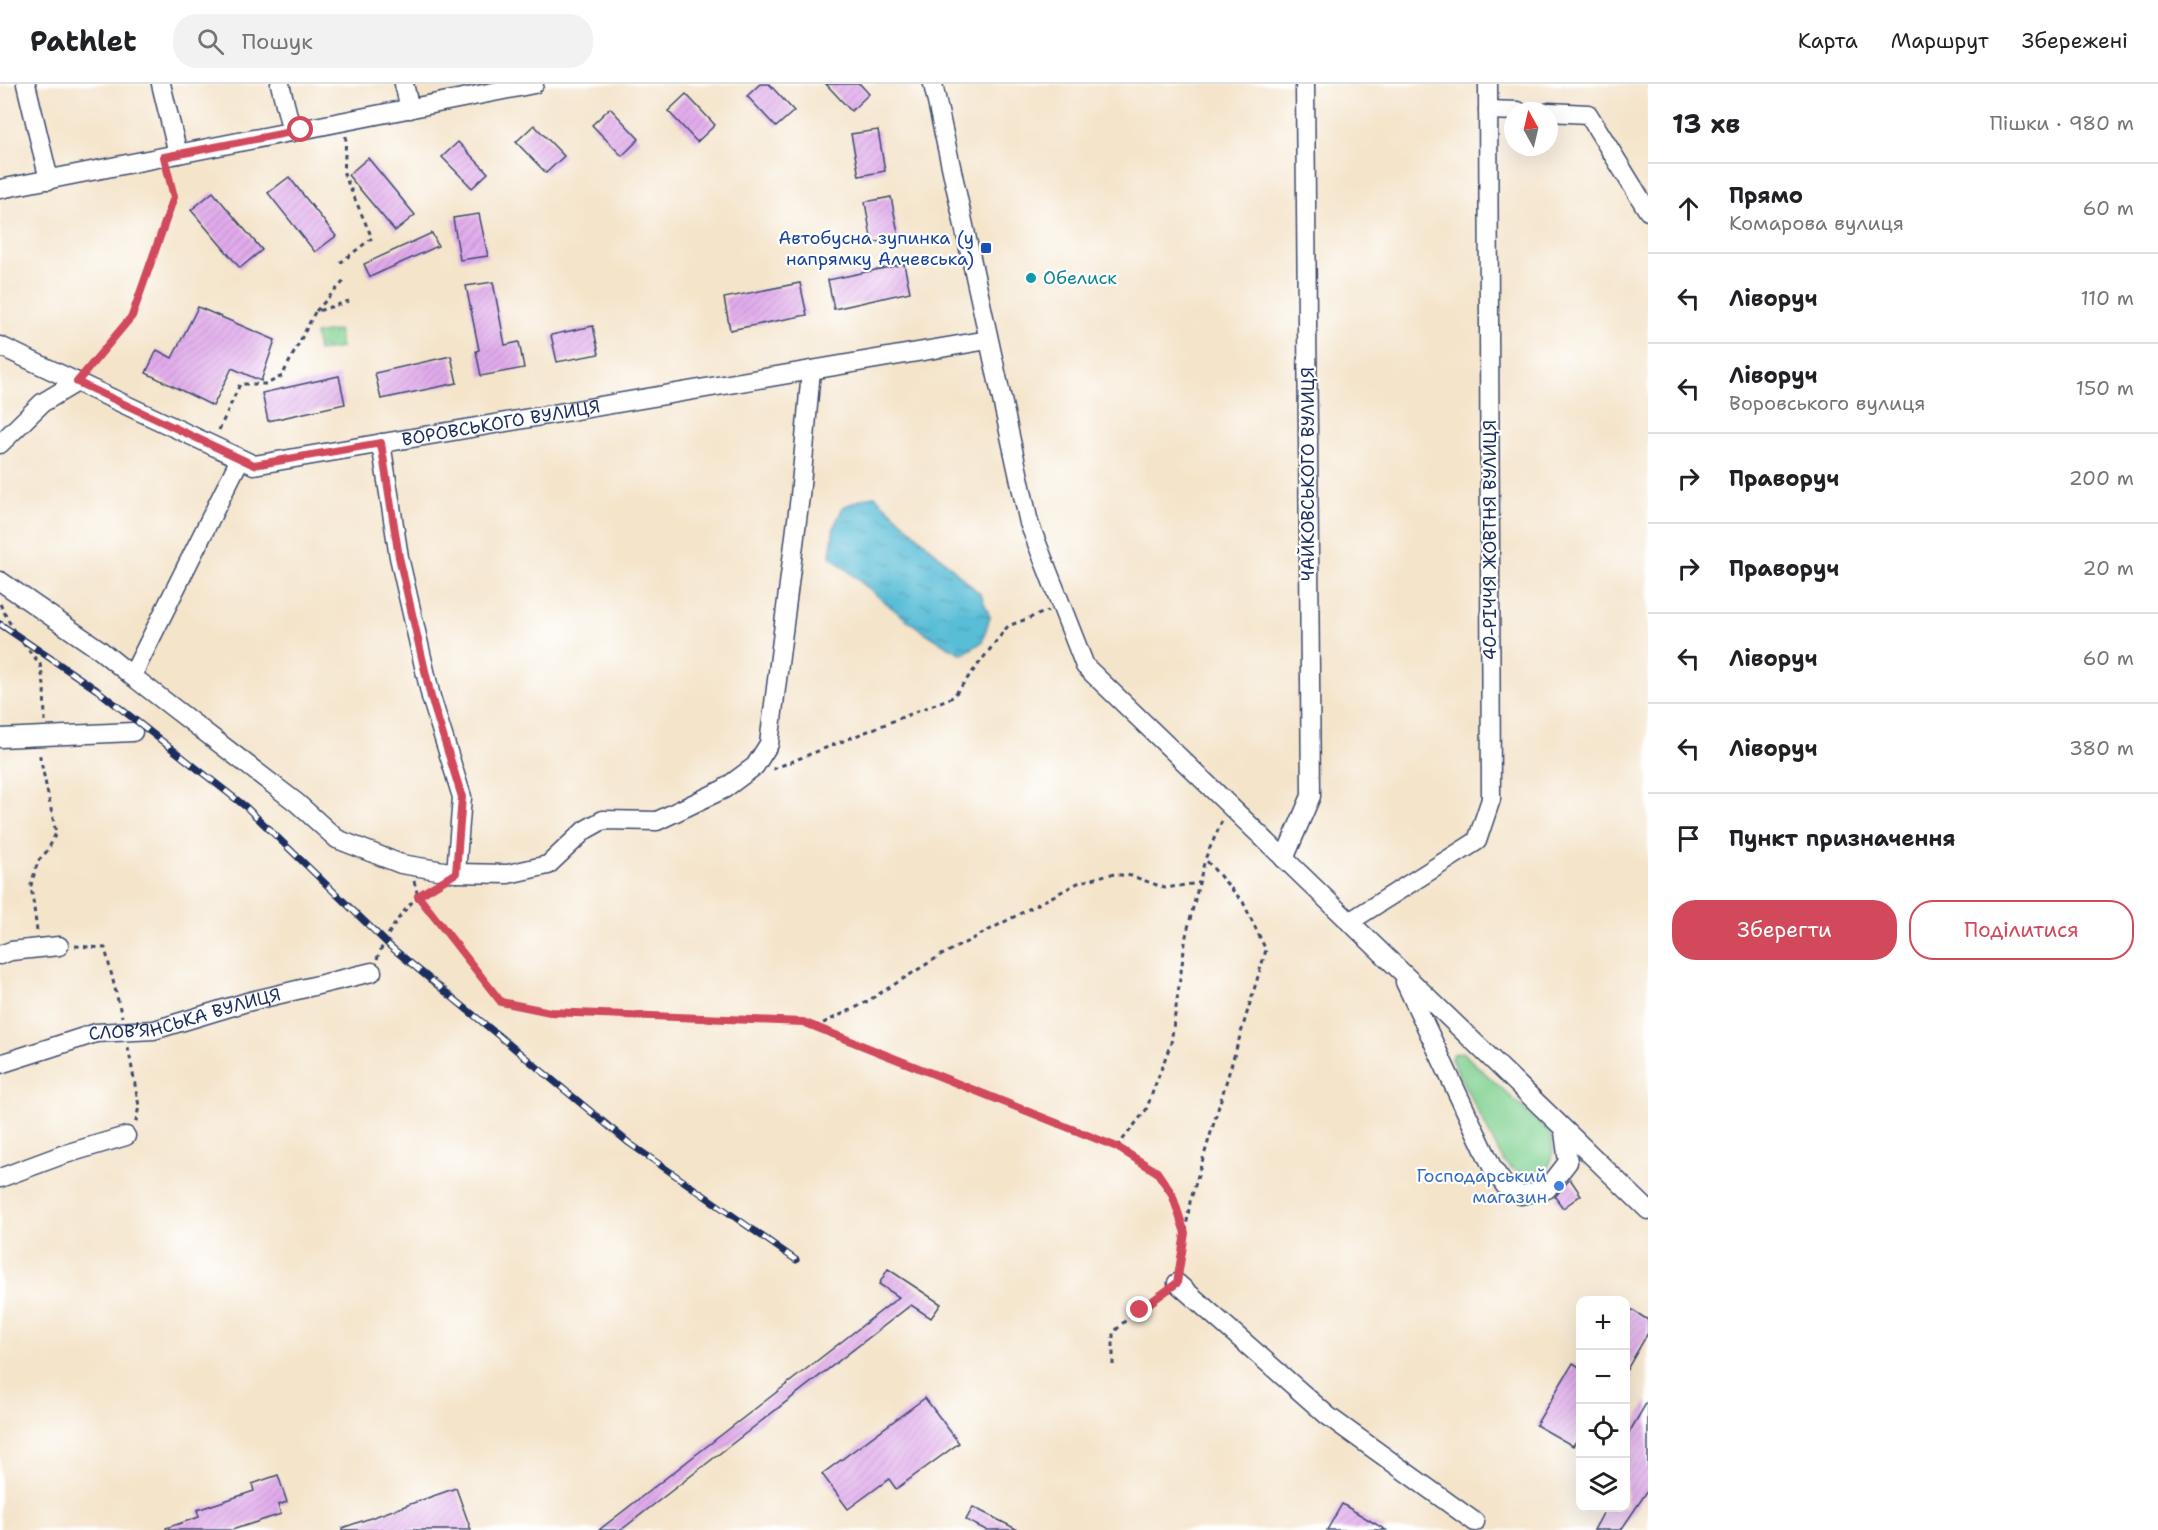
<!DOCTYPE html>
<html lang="uk">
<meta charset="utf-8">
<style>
:root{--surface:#fff;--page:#f2f2f2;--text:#202124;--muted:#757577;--line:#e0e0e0;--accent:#d1495b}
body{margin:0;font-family:"Shantell Sans",sans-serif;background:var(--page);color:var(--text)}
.controls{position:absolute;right:18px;bottom:18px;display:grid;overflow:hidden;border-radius:12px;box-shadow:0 6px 24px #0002}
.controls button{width:54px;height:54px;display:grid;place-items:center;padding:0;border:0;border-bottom:2px solid var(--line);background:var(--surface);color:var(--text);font:30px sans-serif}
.compass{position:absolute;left:1504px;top:18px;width:54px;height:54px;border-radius:50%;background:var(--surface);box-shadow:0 6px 24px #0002;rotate:352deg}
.stop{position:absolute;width:18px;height:18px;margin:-14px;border:4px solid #d1495b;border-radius:50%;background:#fff}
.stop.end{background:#d1495b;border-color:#fff;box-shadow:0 2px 6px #0008}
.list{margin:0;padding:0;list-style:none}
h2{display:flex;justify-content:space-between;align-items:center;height:78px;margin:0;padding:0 24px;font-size:26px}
h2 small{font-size:20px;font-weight:400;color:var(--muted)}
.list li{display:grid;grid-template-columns:39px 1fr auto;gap:18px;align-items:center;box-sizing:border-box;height:90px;padding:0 24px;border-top:2px solid var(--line)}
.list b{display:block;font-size:22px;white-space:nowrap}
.list p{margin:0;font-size:20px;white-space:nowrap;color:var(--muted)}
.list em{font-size:20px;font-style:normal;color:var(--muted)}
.actions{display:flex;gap:12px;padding:18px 24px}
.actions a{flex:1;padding:14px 0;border:2px solid var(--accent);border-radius:24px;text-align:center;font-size:21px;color:var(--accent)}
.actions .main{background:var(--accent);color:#fff}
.icon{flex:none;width:33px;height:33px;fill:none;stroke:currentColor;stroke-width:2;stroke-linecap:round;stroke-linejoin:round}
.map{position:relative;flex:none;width:1648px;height:1446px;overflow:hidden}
header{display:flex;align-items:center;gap:36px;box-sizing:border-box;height:84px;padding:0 30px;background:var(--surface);border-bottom:2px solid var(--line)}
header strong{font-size:28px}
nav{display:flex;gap:33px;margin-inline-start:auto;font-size:21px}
.search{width:420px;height:54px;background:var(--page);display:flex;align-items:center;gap:15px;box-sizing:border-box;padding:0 21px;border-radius:24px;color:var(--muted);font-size:22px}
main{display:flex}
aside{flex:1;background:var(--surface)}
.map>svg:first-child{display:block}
</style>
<header>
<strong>Pathlet</strong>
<div class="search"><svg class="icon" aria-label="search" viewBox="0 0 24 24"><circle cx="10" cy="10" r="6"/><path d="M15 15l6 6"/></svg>Пошук</div>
<nav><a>Карта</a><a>Маршрут</a><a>Збережені</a></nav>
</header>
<main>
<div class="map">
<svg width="1648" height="1446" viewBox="0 0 1648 1446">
<defs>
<pattern id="park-crowns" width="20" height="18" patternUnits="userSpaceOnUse" patternTransform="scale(1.5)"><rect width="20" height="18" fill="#82d292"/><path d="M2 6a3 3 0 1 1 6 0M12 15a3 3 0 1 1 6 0" fill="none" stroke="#6aab7a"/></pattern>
<pattern id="water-ripples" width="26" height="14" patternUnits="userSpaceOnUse" patternTransform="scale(1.5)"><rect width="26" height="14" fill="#58bdd6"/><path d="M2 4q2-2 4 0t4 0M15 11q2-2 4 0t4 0" fill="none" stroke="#489ab1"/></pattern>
<pattern id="building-hatch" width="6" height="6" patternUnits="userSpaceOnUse" patternTransform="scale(1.5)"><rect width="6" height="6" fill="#e1abeb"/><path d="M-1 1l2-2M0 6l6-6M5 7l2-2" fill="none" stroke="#c093cc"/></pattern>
</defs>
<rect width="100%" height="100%" fill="#fff"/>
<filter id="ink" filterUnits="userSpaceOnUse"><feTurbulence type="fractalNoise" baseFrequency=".0167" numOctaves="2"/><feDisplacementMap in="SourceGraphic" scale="12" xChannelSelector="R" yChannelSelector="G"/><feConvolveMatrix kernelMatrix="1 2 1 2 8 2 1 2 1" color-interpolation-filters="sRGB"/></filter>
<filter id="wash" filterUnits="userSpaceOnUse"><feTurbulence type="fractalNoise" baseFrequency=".008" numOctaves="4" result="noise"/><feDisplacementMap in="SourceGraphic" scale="24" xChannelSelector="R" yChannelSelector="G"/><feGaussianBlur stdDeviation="1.35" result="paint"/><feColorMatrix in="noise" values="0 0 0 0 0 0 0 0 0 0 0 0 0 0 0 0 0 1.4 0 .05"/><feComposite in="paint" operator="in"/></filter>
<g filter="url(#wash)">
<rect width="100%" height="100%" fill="#f4e4ca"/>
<path fill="#82d292" stroke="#4e8078" stroke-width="1.5" d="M1462 968 1550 1049C1562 1088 1533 1104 1504 1078L1451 975 1453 970Z"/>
<path fill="url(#park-crowns)" stroke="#4e8078" stroke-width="1.5" d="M338 246 341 264 318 267 315 250Z"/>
<path fill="url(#water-ripples)" stroke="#3a769a" stroke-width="1.5" d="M875 412 981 511 990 533 982 558 963 570C912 546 873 507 830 472L834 443 843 423 867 413Z"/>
<g id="blocks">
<g fill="url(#building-hatch)">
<path d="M760 0H769L794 27 776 43 747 12Z"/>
<path d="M826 0H860L869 10 851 27Z"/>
<path d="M686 10 715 41 697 58 668 27Z"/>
<path d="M610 24 639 55 622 72 592 41Z"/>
<path d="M534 41 564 72 546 89 516 58Z"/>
<path d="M878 46 885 87 859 92 851 50Z"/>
<path d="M458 58 488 89 472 104 442 73Z"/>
<path d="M368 74 415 131 395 147 348 91Z"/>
<path d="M289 93 336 152 315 168 268 109Z"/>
<path d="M213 108 262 166 240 184 191 126Z"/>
<path d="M891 113 899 154 872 159 865 118Z"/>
<path d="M479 130 488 172 460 176 453 134Z"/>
<path d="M432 149 438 162 370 193 364 180Z"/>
<path d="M904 180 910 208 834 225 828 196Z"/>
<path d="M493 198 505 261 519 258 524 284 481 292 476 267 479 266 466 202Z"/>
<path d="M800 199 807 231 730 246 724 214Z"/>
<path d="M198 223 275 256 261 297 232 284 213 322 146 289 157 266 172 274Z"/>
<path d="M593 242 599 270 557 278 551 251Z"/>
<path d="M451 272 457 299 381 315 375 289Z"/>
<path d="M339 292 345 320 268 337 262 309Z"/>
<path d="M1570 1095 1581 1111 1563 1124 1555 1113Z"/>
<path d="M888 1185 941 1220 931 1234 911 1221 621 1446H599L899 1213 879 1200Z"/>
<path d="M1626 1222 1648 1236V1249L1626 1287Z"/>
<path d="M1573 1279 1581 1284V1349L1573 1362 1536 1341Z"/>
<path d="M925 1314 959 1359 896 1405 889 1395 848 1425 822 1390Z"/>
<path d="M1648 1316V1406L1621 1446H1594L1606 1424H1626V1354Z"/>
<path d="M278 1391 287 1418 278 1421 281 1430 232 1446H166V1444L199 1433 197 1426 254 1407 252 1400Z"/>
<path d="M456 1404 471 1446H342V1444Z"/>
<path d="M1342 1420 1386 1446H1327Z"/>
<path d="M973 1423 1018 1446H986L966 1436Z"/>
</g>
</g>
</g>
<g filter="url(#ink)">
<use href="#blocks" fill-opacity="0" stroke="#3c4a6e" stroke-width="1.5"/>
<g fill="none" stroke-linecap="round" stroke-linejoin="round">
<defs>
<g id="minor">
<path d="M26 0 49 96"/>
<path d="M161 0 178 70"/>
<path d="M280 0 292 48"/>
<path d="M404 0 410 25"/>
<path d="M933 0 1029 439 1085 582 1648 1126"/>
<path d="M1488 26 1518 27"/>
<path d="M1549 28 1588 30 1648 127"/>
<path d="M0 105 534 0"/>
<path id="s1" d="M0 262 254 381 988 256"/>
<path d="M381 359 399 473 431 613 462 713 456 789"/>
<path d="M0 360 42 319 77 298"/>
<path d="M240 375 132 592 297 719 337 755 401 780 456 789 508 790 548 781 585 746 603 736 657 737 724 705 755 682 769 660 800 412 811 286"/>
<path d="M0 497 100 566 132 592"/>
<path d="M0 654 133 648"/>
<path d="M1284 775 1311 712 1305 0"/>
<path d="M1349 838 1477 757 1491 715 1488 0"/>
<path d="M0 871 11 867 59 862"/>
<path d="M1405 898 1493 1085 1506 1103 1521 1111 1547 1105 1568 1078 1564 1048"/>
<path id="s2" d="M0 980 96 949 154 946 247 918 372 888"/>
<path d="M0 1094 62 1071 126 1052"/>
<path d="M1177 1199 1328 1332 1475 1438"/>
</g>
</defs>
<use href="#minor" stroke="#3c4a6e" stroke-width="21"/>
<g stroke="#3c4a6e" stroke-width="3" stroke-dasharray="4.5 4.5" stroke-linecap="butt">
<path d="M340 179 372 154 344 90 346 52"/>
<path d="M316 227 344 197"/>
<path d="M87 285 132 232 174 113 167 88"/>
<path d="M219 346 240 300H267L282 292 315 228 349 217"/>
<path d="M0 520 16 551 40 580 44 601 45 637"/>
<path d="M773 685 953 613 1008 542 1048 527"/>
<path d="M414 797 418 812 501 918 551 928 803 938 1117 1063 1157 1088 1172 1111 1185 1149"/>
<path d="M37 847 31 801 38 777 48 766 56 749 39 668"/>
<path d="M75 862 105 864 122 933"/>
<path d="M377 875C387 847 408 816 434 801"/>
<path d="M815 943 863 920 938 873 1078 799 1109 790 1132 792 1165 804 1199 799"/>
<path d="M128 963 139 1022 135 1042"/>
<path d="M1117 1063 1146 1026 1171 959 1186 852 1205 775"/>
<path d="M1180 1183 1190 1118 1266 866 1243 818 1205 775 1222 737"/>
<path d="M1113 1281V1249L1126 1236 1165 1208"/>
</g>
<use href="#minor" stroke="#fff" stroke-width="18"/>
<defs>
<path id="rail" d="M0 540 97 606 246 723 391 863 629 1059 796 1176"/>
</defs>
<use href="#rail" stroke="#1b2f5e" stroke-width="7"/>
<use href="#rail" stroke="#fff" stroke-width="4.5" stroke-dasharray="14" stroke-linecap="butt"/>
</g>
</g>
<g fill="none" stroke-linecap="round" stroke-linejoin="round" filter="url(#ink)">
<path stroke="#d1495b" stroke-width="8" d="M301 46 164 73 174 113 132 232 77 298 254 381 381 359 399 473 431 613 462 713 456 789 418 812 501 918 550 928 803 938 1117 1063 1157 1088 1172 1110 1185 1149 1177 1199 1140 1226"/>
</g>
<rect fill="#1a4fb4" stroke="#fff" stroke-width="2" x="980" y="158" width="12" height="12" rx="3"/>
<circle fill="#0f9aa8" stroke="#fff" stroke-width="2" cx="1031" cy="194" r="6"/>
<circle fill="#3f7fe0" stroke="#fff" stroke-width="2" cx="1559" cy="1102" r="6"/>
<g text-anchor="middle" stroke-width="4.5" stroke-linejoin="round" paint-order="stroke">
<g font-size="18" fill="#164399" stroke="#fff" text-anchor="end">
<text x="974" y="160">Автобусна зупинка (у<tspan x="974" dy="21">напрямку Алчевська)</tspan></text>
</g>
<g font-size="18" fill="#0d838f" stroke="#fff" text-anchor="start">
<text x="1043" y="200">Обелиск</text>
</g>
<g font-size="18" fill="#1b2f5e" stroke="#fff">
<text dy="6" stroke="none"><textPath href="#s1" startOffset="531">ВОРОВСЬКОГО ВУЛИЦЯ</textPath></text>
<text transform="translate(1308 390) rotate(-90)" y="6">ЧАЙКОВСЬКОГО ВУЛИЦЯ</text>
<text transform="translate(1490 456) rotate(-90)" y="6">40-РІЧЧЯ ЖОВТНЯ ВУЛИЦЯ</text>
<text dy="6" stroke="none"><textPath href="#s2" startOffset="192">СЛОВ’ЯНСЬКА ВУЛИЦЯ</textPath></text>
</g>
<g font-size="18" fill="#366cbe" stroke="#fff" text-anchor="end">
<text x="1547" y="1098">Господарський<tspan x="1547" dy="21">магазин</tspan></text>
</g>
</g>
</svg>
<div class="controls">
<button>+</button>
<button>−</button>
<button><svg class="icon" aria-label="locate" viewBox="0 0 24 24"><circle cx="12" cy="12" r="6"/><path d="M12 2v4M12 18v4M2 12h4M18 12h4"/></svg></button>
<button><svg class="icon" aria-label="layers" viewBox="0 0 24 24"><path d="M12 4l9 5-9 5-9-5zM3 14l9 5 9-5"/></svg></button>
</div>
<svg class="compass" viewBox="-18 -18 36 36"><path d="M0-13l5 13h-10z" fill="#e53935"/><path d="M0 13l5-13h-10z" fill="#757577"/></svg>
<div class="stop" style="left:301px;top:46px"></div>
<div class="stop end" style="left:1140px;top:1226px"></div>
</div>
<aside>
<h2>13 хв<small>Пішки · 980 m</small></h2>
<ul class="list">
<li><svg class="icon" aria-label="ahead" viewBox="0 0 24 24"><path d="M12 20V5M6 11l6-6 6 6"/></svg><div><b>Прямо</b><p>Комарова вулиця</p></div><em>60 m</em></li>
<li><svg class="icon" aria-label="left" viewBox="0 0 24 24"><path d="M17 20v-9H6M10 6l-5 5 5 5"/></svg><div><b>Ліворуч</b></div><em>110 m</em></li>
<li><svg class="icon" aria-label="left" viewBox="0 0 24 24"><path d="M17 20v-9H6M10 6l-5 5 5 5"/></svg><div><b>Ліворуч</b><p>Воровського вулиця</p></div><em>150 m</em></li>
<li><svg class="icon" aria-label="right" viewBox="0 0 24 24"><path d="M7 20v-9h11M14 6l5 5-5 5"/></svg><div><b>Праворуч</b></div><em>200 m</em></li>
<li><svg class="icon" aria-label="right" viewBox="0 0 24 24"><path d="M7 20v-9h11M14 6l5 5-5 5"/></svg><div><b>Праворуч</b></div><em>20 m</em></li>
<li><svg class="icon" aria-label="left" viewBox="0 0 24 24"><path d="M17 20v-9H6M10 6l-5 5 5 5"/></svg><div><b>Ліворуч</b></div><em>60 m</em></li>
<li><svg class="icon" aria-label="left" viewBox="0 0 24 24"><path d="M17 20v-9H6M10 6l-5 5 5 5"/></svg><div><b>Ліворуч</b></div><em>380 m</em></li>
<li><svg class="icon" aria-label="arrive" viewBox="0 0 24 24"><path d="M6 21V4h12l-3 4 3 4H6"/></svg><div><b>Пункт призначення</b></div></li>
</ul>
<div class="actions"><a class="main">Зберегти</a><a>Поділитися</a></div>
</aside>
</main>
